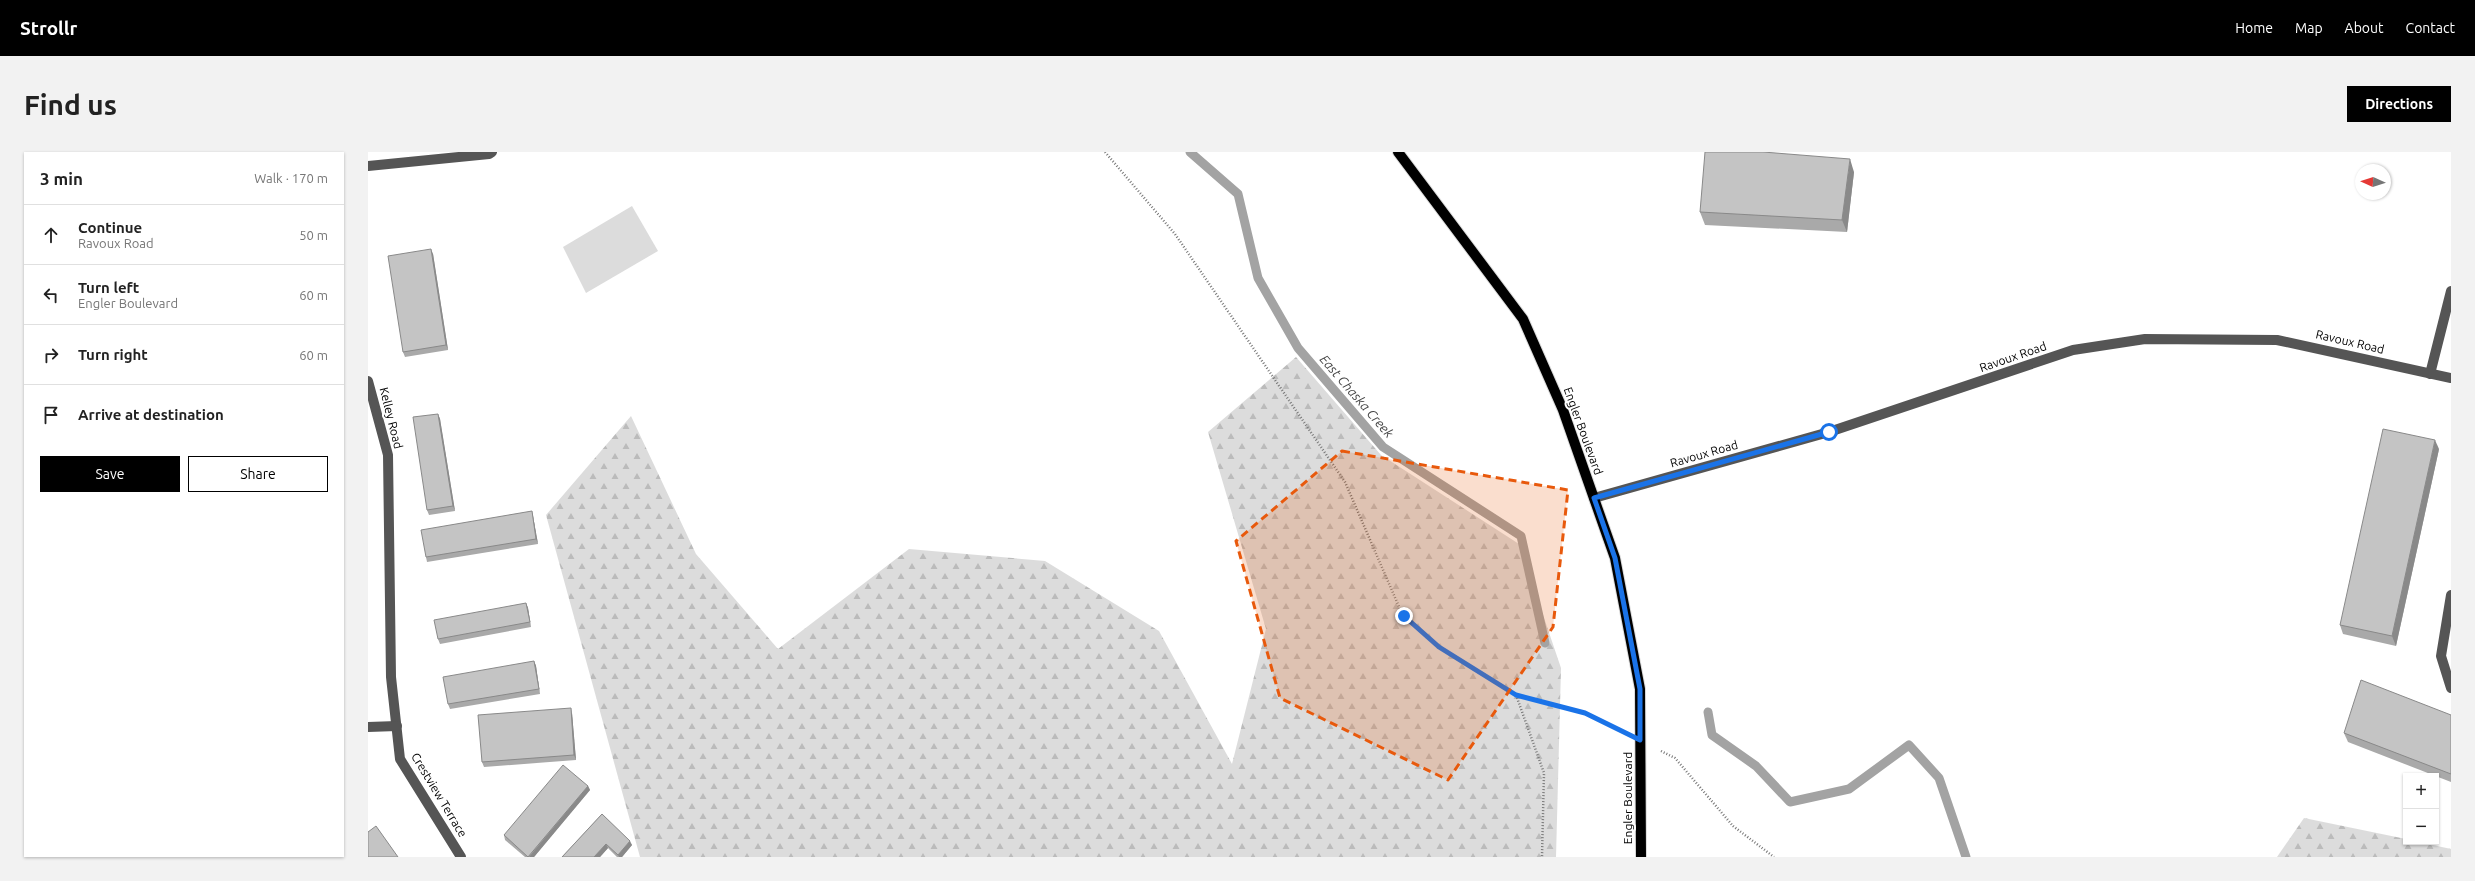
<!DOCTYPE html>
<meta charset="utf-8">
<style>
:root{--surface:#fff;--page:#f2f2f2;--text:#222;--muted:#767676;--line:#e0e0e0;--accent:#000}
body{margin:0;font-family:Ubuntu,sans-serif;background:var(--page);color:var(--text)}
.controls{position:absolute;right:12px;bottom:12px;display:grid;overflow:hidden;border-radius:0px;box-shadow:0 1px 3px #0004}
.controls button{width:36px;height:36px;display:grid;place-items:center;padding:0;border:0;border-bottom:1px solid var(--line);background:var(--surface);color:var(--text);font:20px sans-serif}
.compass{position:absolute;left:1987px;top:12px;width:36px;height:36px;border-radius:50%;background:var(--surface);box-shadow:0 1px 3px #0004;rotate:273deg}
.stop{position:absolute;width:12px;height:12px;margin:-9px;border:3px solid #1a73e8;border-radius:50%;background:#fff}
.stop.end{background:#1a73e8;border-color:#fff;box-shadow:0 1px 4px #0008}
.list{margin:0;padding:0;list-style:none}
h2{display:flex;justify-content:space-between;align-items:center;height:52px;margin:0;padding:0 16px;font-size:17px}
h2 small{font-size:13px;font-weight:400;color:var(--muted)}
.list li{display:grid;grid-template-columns:26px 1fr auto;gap:12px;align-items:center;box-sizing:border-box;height:60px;padding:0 16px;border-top:1px solid var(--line)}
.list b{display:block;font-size:15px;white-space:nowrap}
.list p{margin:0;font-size:13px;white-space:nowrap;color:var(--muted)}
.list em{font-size:13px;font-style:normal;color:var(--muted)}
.actions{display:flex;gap:8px;padding:12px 16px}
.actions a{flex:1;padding:9px 0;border:1px solid var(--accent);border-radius:0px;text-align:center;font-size:14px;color:var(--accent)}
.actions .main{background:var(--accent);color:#fff}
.icon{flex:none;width:22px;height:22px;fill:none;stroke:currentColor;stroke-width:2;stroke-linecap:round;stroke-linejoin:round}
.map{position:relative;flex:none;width:2083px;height:705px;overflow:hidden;border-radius:0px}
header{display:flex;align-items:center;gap:24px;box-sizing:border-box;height:56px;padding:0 20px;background:var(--accent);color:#fff}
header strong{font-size:19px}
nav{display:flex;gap:22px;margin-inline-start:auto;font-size:14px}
.intro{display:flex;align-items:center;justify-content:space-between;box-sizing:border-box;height:96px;padding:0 24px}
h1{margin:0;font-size:28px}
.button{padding:10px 18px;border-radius:0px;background:var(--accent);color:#fff;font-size:14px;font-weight:700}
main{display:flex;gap:24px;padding:0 24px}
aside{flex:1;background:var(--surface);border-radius:0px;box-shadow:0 1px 3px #0004}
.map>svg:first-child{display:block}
</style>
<header>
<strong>Strollr</strong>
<nav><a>Home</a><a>Map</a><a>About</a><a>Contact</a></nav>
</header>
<div class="intro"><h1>Find us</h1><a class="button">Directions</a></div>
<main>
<aside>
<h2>3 min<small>Walk · 170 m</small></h2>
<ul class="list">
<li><svg class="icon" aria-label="ahead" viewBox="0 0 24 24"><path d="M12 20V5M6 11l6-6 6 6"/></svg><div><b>Continue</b><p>Ravoux Road</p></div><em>50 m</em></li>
<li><svg class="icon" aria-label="left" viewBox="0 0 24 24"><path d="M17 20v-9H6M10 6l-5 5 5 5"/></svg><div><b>Turn left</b><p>Engler Boulevard</p></div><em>60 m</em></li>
<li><svg class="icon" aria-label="right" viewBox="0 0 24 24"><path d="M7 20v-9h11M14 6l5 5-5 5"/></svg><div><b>Turn right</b></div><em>60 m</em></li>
<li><svg class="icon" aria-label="arrive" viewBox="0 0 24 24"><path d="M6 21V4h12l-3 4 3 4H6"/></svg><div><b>Arrive at destination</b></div></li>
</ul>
<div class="actions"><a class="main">Save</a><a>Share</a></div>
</aside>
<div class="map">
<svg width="2083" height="705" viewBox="0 0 2083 705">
<defs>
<pattern id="forest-firs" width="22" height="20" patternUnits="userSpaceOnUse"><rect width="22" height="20" fill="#dcdcdc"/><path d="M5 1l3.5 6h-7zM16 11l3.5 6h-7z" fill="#bbb"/></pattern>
</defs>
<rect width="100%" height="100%" fill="#fff"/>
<g fill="url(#forest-firs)">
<path d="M928 205 1013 303 1151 392 1193 516 1188 705H272L178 363 263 264 328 402 410 497 541 397 677 409 791 479 864 612 898 477 840 280Z"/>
<path d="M1936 666 2038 687V690H2051L2083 697V705H1909Z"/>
</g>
<path fill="#dcdcdc" d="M264 54 290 99 218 141 195 95Z"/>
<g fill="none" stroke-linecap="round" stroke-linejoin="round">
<g stroke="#a3a3a3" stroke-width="9">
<path d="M822 0 870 42 890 126 930 196 1015 295 1153 384 1177 491"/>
<path d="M1340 560 1344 583 1388 614 1422 650 1481 637 1541 593 1571 626 1598 705"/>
</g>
<defs>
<path id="major" d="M1030 0 1155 167 1195 258 1235 372 1247 406 1272 537 1273 705"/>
</defs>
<use href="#major" stroke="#dbdbdb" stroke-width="12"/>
<g stroke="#777" stroke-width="2.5" stroke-dasharray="1 2" stroke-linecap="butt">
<path d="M737 0 807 82 977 330 1035 464 1071 495 1148 543 1217 561 1251 577"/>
<path d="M1148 543 1176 621 1174 705"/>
<path d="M1293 599 1307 606 1365 674 1406 705"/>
</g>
<g stroke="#555" stroke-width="10">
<path d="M0 14 121 2 124 0"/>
<path d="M2062 222 2083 139"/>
<path d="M0 229 20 303 23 525 32 607 93 705"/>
<path d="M1226 346 1461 280 1705 198 1777 187 1909 188 2083 226"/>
<path d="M2083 443 2073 504 2083 536"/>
<path d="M0 575 29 574"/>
</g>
<use href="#major" stroke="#000" stroke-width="10"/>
</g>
<g fill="#a9a9a9">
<path d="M1486 20 1479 80 1337 73 1332 60Z"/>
<path d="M65 102 80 198 37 205 35 200Z"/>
<path d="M70 262 72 267 87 359 61 363 59 358Z"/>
<path d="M2071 297 2028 494 1975 482 1972 473Z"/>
<path d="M164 359 165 364 170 392 59 410 58 405Z"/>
<path d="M158 451 160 456 163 475 72 492 70 487Z"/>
<path d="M166 509 168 514 172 542 82 557 80 552Z"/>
<path d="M204 561 208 608 116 615 114 610Z"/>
<path d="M2083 563V630L1980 590 1976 581Z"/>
<path d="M220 634 222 638 166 705H157L137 688 136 683Z"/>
<path d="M234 662 264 693 254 705H249L240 696 232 705H194Z"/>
</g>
<g fill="#898989">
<path d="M1482 7 1486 20 1479 80 1474 68Z"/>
<path d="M63 97 65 102 80 198 78 193Z"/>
<path d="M70 262 72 267 87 359 85 354Z"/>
<path d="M2067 288 2071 297 2028 494 2024 484Z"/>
<path d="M164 359 165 364 170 392 168 387Z"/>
<path d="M158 451 160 456 163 475 162 470Z"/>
<path d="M166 509 168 514 172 542 171 537Z"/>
<path d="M203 556 204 561 208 608 206 603Z"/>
<path d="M220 634 222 638 166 705H161Z"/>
<path d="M262 689 264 693 254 705H251L250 703Z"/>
<path d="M238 692 240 696 232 705H226Z"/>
</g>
<g fill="#c4c4c4" stroke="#898989">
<path d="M1337 0H1395L1482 7 1474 68 1332 60Z"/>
<path d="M63 97 78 193 35 200 20 104Z"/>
<path d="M70 262 85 354 59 358 45 265Z"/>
<path d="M2015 277 2067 288 2024 484 1972 473Z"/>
<path d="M164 359 168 387 58 405 53 378Z"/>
<path d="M158 451 162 470 70 487 66 468Z"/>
<path d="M166 509 171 537 80 552 75 525Z"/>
<path d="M1993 528 2083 563V622L1976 581Z"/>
<path d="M203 556 206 603 114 610 110 563Z"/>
<path d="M195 613 220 634 160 705 136 683Z"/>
<path d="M234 662 262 689 250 703 238 692 226 705H194Z"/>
<path d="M8 674 30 705H0V680Z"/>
</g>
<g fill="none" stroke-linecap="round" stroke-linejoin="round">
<path stroke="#1a73e8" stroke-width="5" d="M1036 464 1071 495 1148 543 1217 561 1272 588V537L1247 406 1226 346 1461 280"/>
</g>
<path fill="#e8590c" fill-opacity="0.2" stroke="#e8590c" stroke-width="3" stroke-dasharray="8 5" stroke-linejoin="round" d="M974 299 1200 338 1185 475 1080 628 912 546 868 389Z"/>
<g text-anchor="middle" stroke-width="4" stroke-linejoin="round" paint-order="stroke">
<g font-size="12" fill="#000" stroke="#fff">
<text transform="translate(1982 190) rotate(13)" y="4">Ravoux Road</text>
<text transform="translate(1645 205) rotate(-19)" y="4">Ravoux Road</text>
<text transform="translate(23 266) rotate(76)" y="4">Kelley Road</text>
<text transform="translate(1215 279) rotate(70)" y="4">Engler Boulevard</text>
<text transform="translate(1336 302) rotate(-16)" y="4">Ravoux Road</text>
<text transform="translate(71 643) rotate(59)" y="4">Crestview Terrace</text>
<text transform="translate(1260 646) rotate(-90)" y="4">Engler Boulevard</text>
</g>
<g font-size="13" font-style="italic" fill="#444" stroke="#fff">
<text transform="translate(989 244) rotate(49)" y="5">East Chaska Creek</text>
</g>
</g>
</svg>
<div class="controls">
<button>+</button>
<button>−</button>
</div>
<svg class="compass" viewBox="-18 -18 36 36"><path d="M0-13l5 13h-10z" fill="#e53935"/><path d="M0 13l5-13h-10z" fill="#767676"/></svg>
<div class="stop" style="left:1461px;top:280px"></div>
<div class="stop end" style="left:1036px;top:464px"></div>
</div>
</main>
